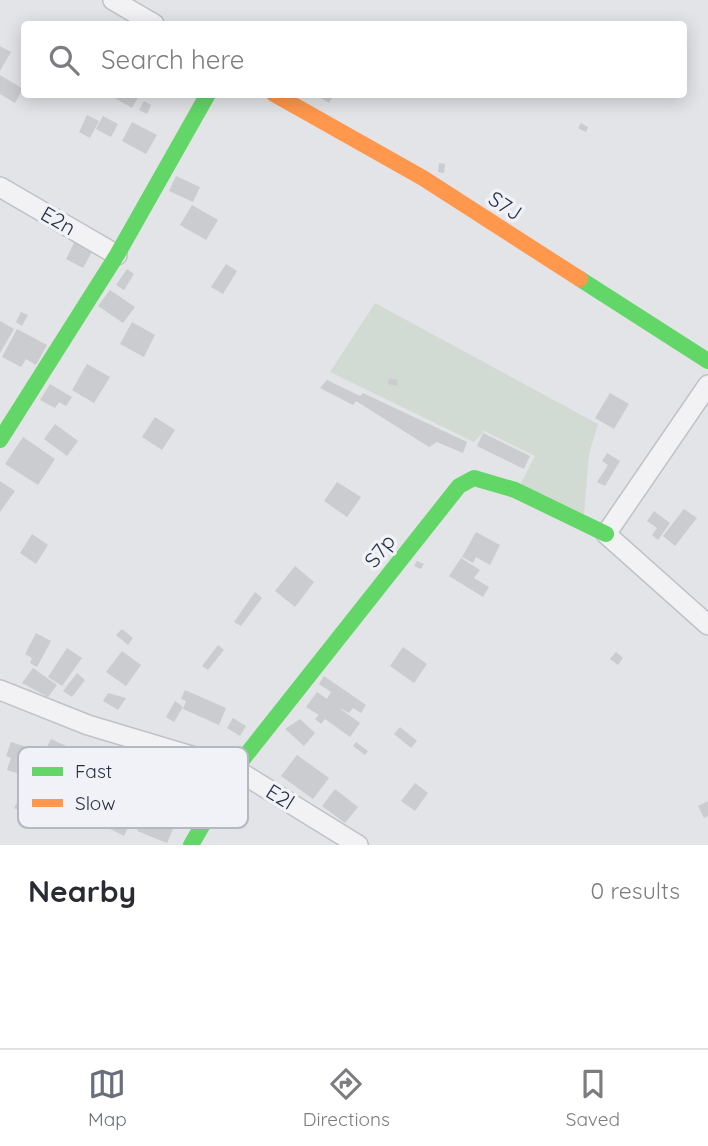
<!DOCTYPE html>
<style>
:root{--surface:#fff;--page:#f7f7f7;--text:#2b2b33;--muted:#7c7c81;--line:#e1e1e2;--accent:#6a6e7b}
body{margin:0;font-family:Quicksand,sans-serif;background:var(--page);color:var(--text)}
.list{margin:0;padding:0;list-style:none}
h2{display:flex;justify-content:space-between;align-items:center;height:91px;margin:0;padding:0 28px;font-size:30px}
h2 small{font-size:23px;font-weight:400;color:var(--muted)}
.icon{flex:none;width:38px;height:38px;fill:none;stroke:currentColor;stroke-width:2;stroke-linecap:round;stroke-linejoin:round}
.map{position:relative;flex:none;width:708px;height:845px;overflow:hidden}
.search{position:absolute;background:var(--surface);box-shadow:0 4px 18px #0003;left:21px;right:21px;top:21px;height:77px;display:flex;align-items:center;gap:18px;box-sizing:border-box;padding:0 24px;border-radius:7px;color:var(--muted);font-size:26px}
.sheet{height:203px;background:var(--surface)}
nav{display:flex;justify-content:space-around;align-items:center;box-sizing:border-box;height:98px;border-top:2px solid var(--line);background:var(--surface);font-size:19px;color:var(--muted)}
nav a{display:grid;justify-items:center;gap:4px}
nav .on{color:var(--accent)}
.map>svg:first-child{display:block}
</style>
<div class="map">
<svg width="708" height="845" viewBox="0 0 708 845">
<rect width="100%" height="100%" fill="#e3e4e7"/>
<path fill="#d2dbd3" d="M375 303 598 424 589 454 584 514 520 485 535 456 484 431 474 442 330 372Z"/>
<g fill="#cbcccf">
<path d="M0 46 11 52 0 71Z"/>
<path d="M0 75 23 89 15 103 0 94Z"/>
<path d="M115 94H140L132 108 113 97Z"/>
<path d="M320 94H334L329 103 319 97Z"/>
<path d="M144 101 151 105 147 114 139 110Z"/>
<path d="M87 115 99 121 90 138 79 132Z"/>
<path d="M103 116 118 124 111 137 96 129Z"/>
<path d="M132 122 157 135 146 154 122 141Z"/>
<path d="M581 123 588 127 586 132 578 128Z"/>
<path d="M439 163 445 164 444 173 438 172Z"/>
<path d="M176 176 200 187 193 202 169 191Z"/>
<path d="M192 205 218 220 206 240 180 225Z"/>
<path d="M76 239 94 248 83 268 66 259Z"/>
<path d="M226 264 237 271 223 294 211 287Z"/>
<path d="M127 269 134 274 124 290 116 285Z"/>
<path d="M110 290 135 307 123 323 98 306Z"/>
<path d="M21 312 28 315 22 326 16 322Z"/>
<path d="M0 321 14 329 0 353Z"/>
<path d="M132 322 155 335 144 357 120 344Z"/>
<path d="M17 329 47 345 36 365 26 359 21 367 2 357Z"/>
<path d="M87 364 110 377 94 403 72 390Z"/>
<path d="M389 378 398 380 397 386 388 384Z"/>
<path d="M327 380 360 396 363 393 467 442 463 453 437 442 429 447 356 401 353 405 320 388Z"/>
<path d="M50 384 72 397 66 406 59 402 55 408 40 400Z"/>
<path d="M610 393 629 404 614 429 595 418Z"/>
<path d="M155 417 175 430 162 450 142 437Z"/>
<path d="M55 424 78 441 67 456 44 439Z"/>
<path d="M483 433 530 456 524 469 477 446Z"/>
<path d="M23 437 55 459 38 485 5 464Z"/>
<path d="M607 453 620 461 605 486 597 482 608 465 602 461Z"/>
<path d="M0 481 15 491 0 512Z"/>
<path d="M337 482 361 497 347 517 324 501Z"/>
<path d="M684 509 697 518 675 546 663 536Z"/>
<path d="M654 511 670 523 658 540 652 535 657 528 647 521Z"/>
<path d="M476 532 500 545 490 565 476 557 473 563 462 557Z"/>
<path d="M32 534 48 545 36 564 20 553Z"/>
<path d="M461 558 480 570 474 578 489 587 483 597 449 576Z"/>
<path d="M417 561 424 564 421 569 414 566Z"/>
<path d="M295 566 314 582 295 607 275 591Z"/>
<path d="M255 592 262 598 241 626 234 622Z"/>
<path d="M122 629 133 638 128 645 116 635Z"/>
<path d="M36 633 51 641 37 667 30 663 32 658 25 654Z"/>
<path d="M218 645 224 650 208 670 202 666Z"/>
<path d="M403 647 427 664 414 683 390 666Z"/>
<path d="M67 648 82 658 62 686 48 677Z"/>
<path d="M122 651 141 665 126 686 106 672Z"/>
<path d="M616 652 623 658 618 665 610 659Z"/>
<path d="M33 668 57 685 48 697 22 683Z"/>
<path d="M77 673 85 680 72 697 63 691Z"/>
<path d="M324 676 366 705 361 713 353 708 349 713 339 708 360 723 350 737 325 719 321 724 315 719 319 715 306 707 317 692 327 699 331 692 319 684Z"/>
<path d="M185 690 226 708 219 725 183 709 186 701 181 699Z"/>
<path d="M108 693 126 698 118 710 103 701Z"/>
<path d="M175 701 183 707 174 722 166 717Z"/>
<path d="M233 718 246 726 240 736 227 728Z"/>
<path d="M300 719 315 733 304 746 285 729Z"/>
<path d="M400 727 417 741 411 748 394 734Z"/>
<path d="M51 739 66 746 60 759 45 751Z"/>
<path d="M11 742 30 748 20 774 7 770 11 758 6 756Z"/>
<path d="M356 742 368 751 365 755 353 746Z"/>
<path d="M297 755 329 778 313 799 281 776Z"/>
<path d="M415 783 428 793 415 811 401 801Z"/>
<path d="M335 789 358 807 345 823 322 806Z"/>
<path d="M18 801 50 818 47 825 14 808Z"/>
<path d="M708 801V816L704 818 698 806Z"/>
<path d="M113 802 135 813 124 836 98 823Z"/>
<path d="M223 807 242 819 237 827 227 821 221 829 212 823Z"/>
<path d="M145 810 176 822 167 843 137 831Z"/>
</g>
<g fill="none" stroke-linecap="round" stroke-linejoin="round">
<defs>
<g id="street">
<path d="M113 0 154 24"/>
<path d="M0 187 117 255"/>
<path d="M708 385 606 534 708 625"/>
<path d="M0 690 88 725 235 769 358 845"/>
</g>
</defs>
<use href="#street" stroke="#c1c2c5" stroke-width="22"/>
<use href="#street" stroke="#f2f2f4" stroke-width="19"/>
<g stroke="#63d668" stroke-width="16">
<path d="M580 279 708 361"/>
<path d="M0 440 117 255 208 94"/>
<path d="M191 845 235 769 459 486 474 478 515 490 606 534"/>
</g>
<path stroke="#ff974d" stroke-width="16" d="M274 94 423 178 580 279"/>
</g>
<g text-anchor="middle" stroke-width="7" stroke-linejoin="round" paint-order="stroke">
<g font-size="21" fill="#292f41" stroke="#f0f2f7">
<text transform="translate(505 206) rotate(33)" y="7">S7J</text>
<text transform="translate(58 221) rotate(30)" y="7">E2n</text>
<text transform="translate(380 551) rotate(-52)" y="7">S7p</text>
<text transform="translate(280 797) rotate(32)" y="7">E2l</text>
</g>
</g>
<rect x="18" y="747" width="230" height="81" rx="10" fill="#f0f2f7" stroke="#b4b8c0" stroke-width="2"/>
<rect x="32" y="767" width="31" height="9" fill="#63d668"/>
<rect x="32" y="799" width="31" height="8" fill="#ff974d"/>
<g font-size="19" fill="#292f41">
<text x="75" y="778">Fast</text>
<text x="75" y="810">Slow</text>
</g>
</svg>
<div class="search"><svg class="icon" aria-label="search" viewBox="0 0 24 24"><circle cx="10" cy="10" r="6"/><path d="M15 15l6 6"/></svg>Search here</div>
</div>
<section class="sheet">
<h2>Nearby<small>0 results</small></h2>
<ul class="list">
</ul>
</section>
<nav>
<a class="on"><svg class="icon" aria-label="map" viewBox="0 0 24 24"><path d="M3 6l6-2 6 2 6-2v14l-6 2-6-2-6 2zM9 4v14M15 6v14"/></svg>Map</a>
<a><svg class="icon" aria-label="directions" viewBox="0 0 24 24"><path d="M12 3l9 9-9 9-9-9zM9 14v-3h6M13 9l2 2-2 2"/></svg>Directions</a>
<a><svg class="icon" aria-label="saved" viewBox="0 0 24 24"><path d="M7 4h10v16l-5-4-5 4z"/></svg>Saved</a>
</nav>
